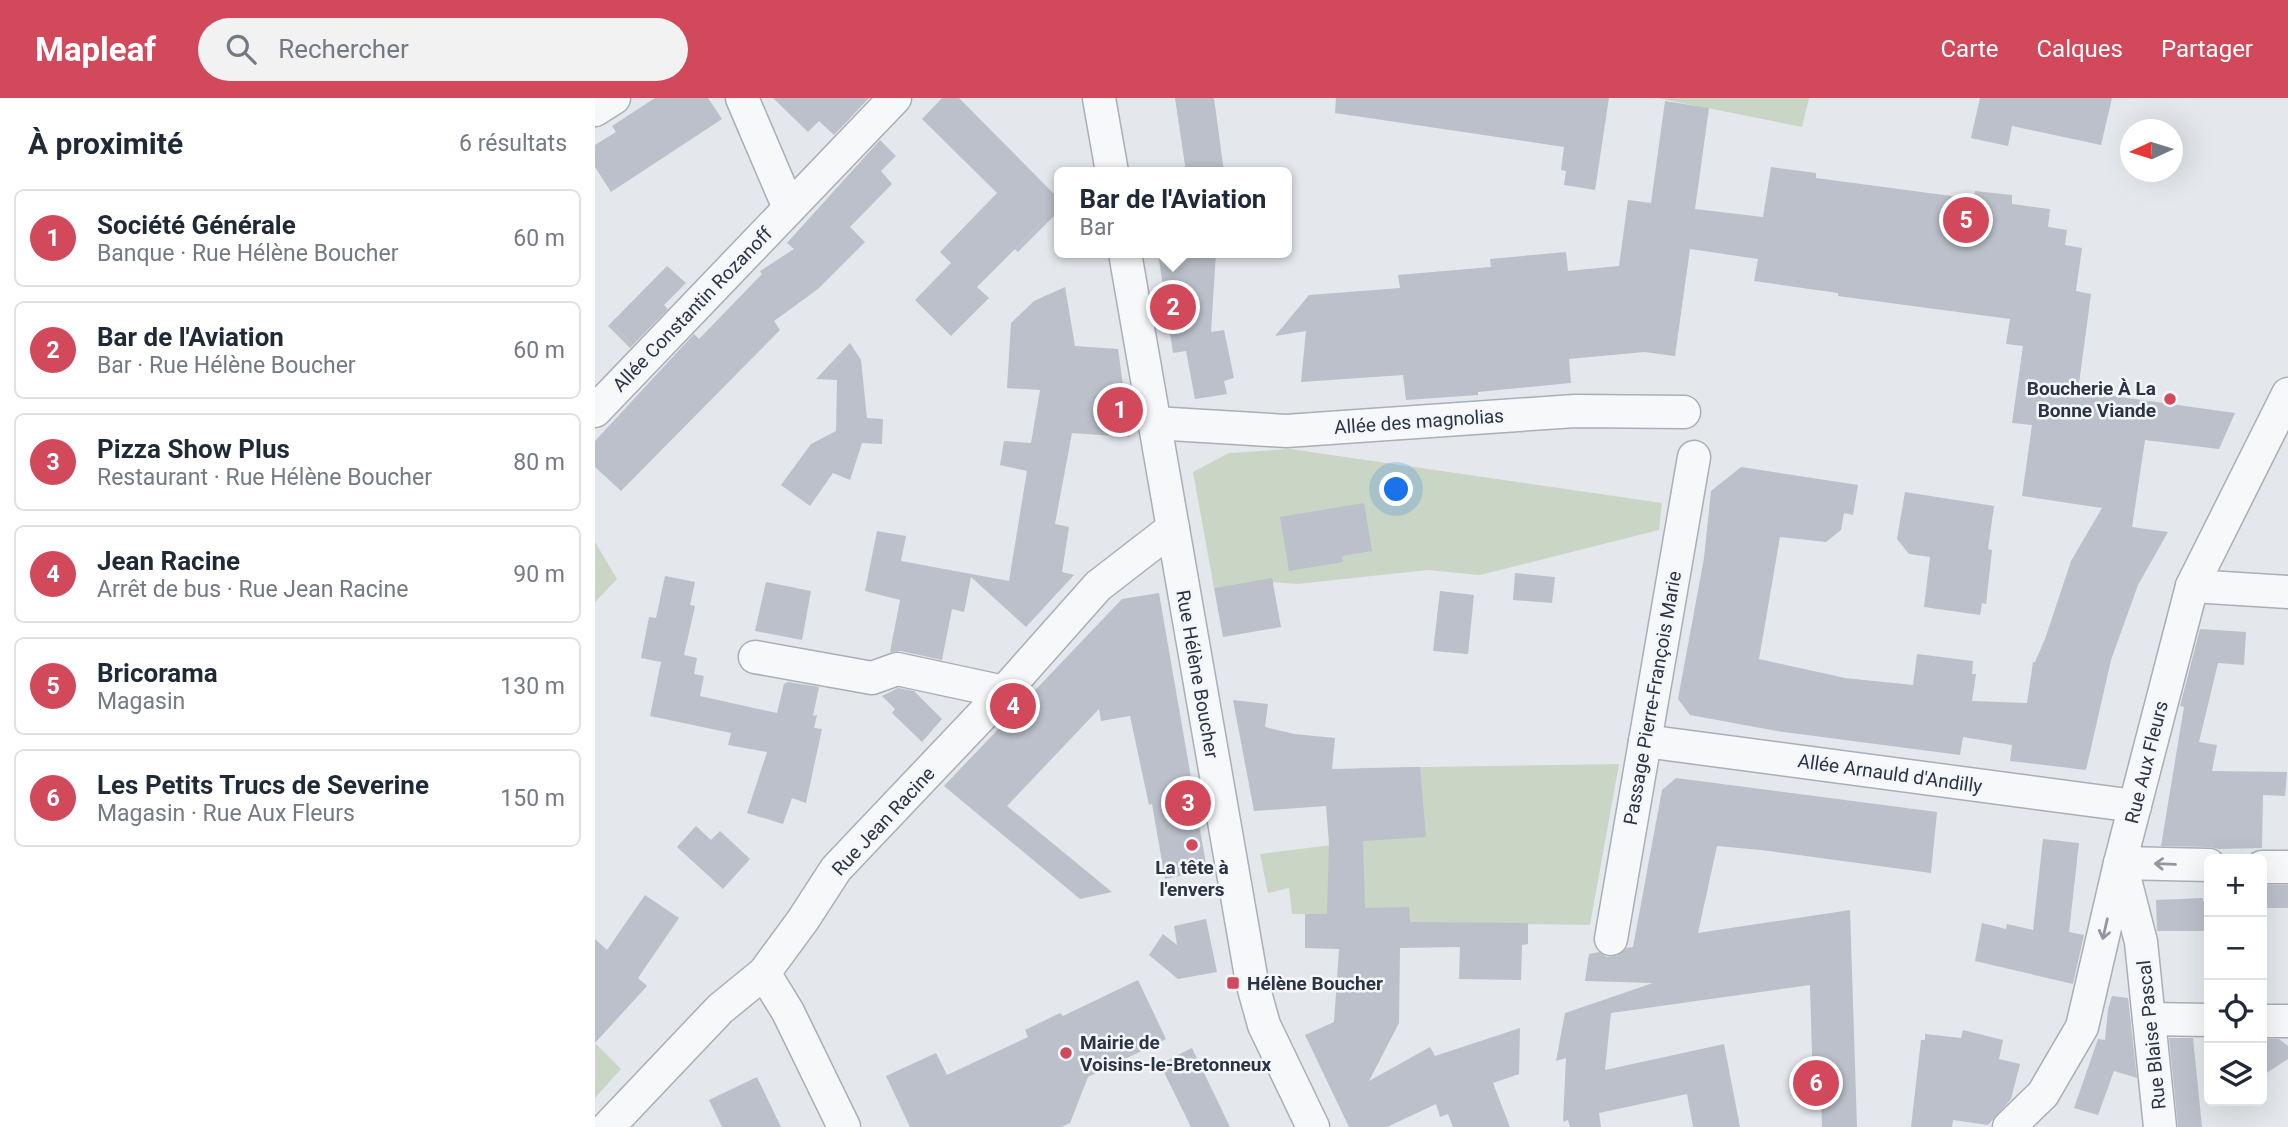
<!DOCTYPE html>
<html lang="fr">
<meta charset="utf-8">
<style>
:root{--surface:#fff;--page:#f2f2f3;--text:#1f2937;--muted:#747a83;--line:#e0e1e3;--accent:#d1495b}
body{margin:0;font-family:Roboto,sans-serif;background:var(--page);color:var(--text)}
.controls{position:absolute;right:21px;bottom:21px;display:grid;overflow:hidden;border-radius:10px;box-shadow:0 7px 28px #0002}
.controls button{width:63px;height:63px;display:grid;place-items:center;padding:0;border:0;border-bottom:2px solid var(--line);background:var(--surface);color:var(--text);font:35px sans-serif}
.compass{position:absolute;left:1525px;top:21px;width:63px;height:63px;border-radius:50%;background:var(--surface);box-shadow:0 7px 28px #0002;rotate:266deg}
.you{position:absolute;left:802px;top:392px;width:24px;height:24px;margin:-18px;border:5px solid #fff;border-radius:50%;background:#1a73e8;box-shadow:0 0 0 10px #1a73e833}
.badge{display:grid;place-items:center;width:46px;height:46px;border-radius:50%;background:var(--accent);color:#fff;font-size:23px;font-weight:700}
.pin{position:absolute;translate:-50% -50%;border:4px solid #fff;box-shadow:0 2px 7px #0006}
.popup{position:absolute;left:459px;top:69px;width:238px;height:91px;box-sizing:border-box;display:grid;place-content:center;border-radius:10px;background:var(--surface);filter:drop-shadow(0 2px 5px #0005);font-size:23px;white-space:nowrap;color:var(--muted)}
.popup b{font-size:26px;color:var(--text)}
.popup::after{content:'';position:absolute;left:50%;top:100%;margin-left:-14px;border:14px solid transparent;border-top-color:var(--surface)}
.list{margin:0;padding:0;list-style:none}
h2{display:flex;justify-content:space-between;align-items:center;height:91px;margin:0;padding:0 28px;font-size:30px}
h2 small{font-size:23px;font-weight:400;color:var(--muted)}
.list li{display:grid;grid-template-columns:46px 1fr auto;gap:21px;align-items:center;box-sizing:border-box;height:98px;margin:0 14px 14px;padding:0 14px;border:2px solid var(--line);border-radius:10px}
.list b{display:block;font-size:26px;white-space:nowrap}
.list p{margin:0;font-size:23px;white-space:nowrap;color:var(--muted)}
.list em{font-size:23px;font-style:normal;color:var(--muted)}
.icon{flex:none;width:38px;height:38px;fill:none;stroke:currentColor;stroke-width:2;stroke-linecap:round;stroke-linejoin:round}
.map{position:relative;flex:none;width:1693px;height:1029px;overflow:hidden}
header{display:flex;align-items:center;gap:42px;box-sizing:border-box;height:98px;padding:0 35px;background:var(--accent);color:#fff}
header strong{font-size:33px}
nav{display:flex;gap:38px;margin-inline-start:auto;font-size:24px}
.search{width:490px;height:63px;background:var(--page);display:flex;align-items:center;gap:18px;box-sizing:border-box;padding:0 24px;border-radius:38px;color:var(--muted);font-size:26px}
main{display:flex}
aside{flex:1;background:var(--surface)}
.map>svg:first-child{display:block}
</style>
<header>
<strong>Mapleaf</strong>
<div class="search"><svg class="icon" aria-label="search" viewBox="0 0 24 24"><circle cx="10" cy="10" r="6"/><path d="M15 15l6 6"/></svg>Rechercher</div>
<nav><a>Carte</a><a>Calques</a><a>Partager</a></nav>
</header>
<main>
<aside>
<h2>À proximité<small>6 résultats</small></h2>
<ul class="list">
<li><span class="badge">1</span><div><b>Société Générale</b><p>Banque · Rue Hélène Boucher</p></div><em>60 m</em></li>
<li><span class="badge">2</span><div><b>Bar de l'Aviation</b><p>Bar · Rue Hélène Boucher</p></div><em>60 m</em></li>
<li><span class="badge">3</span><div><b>Pizza Show Plus</b><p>Restaurant · Rue Hélène Boucher</p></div><em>80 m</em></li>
<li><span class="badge">4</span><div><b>Jean Racine</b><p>Arrêt de bus · Rue Jean Racine</p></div><em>90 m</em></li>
<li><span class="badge">5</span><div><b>Bricorama</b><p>Magasin</p></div><em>130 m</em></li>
<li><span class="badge">6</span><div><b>Les Petits Trucs de Severine</b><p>Magasin · Rue Aux Fleurs</p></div><em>150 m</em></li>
</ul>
</aside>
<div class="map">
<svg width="1693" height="1029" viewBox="0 0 1693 1029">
<rect width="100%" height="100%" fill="#e4e7ec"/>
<g fill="#c9d6c5">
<path d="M1062 0H1214L1207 29Z"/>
<path d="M695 351 1067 405 1064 432 885 477 833 472 702 486 661 483 619 490 598 374 634 355Z"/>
<path d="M0 444 22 481 0 504Z"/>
<path d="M1024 666 995 827 769 824V817L697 816 694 790 673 795 665 756 768 743 764 670Z"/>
<path d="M0 945 26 971 0 1000Z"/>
</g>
<g fill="#bbc0ca">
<path d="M60 0H113L127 21 16 94 0 69V47L21 34 17 28Z"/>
<path d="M178 0H274L239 37 224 23 213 34Z"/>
<path d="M347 0H364L464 101V113L423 154 420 151 382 189 394 200 356 238 320 202 356 165 345 154 402 95 327 21Z"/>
<path d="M580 0H619L629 74H591Z"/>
<path d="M741 0H1014L1000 92 969 87 971 73 966 72 969 49 740 15Z"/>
<path d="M1385 0H1517L1506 47 1417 28 1413 48 1376 40Z"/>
<path d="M1070 3 1114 10 1100 111 1168 119 1176 69 1221 75V80L1379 101 1380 93 1417 97V106L1455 111 1453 129 1472 132 1470 147 1487 150 1481 193 1496 196 1483 293 1640 315 1624 351 1550 342 1537 429 1573 434 1543 487 1516 562 1491 672 1415 663 1417 647 1368 639 1365 657 1182 633 1095 617 1083 601 1109 460 1116 393 1146 369 1263 387 1258 417 1249 415 1246 432 1231 444 1185 439 1164 561 1250 580 1318 587 1322 556 1378 563 1377 576H1381L1377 603 1432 605 1438 564H1440L1450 541 1476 463 1507 410 1427 398 1437 327 1417 325 1428 248 1411 246 1415 221 1243 198V195L1159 183 1163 161 1095 151 1080 258 1049 254 974 261 976 285 883 294V297L811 302 808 277 706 284 711 233 680 238 714 197 805 190 803 177 896 169 895 161 971 154 973 173 1024 168 1033 102 1056 105Z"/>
<path d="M285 42 301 58 286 73 297 86 255 129 270 144 223 191 179 223 185 232 26 393 0 369V343L99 236 104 241 167 176 165 173 199 151 192 145Z"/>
<path d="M563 155H621L616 234 629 232 639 280 629 283 632 296 600 301 591 253 578 255Z"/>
<path d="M72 168 91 185 69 207 73 211 35 250 13 228Z"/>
<path d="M470 189 480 248 523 251 535 339 477 335 460 426 474 429 467 474 479 477 431 529 376 479 369 514 357 511 347 562 306 553 295 554 305 502 270 493 282 433 311 438 306 463 414 483 432 373 405 367 409 343 436 345 445 292 412 290 416 225 439 203Z"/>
<path d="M255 245 266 262 272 320 288 321 287 346 267 345 255 382 238 375 215 408 186 387 216 346 241 333 242 282 221 281Z"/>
<path d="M1310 394 1399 408 1393 451 1397 452 1391 506 1387 505 1385 517 1329 509 1335 459 1314 456 1302 441Z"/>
<path d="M769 405 777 453 747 458 748 464 694 473 685 419Z"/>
<path d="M920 475 960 479 957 505 918 502Z"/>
<path d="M70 478 100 484 95 507 100 508 89 557 102 560 99 576 109 578 105 598 182 615 189 586 193 584 224 589 218 618 222 617 219 630 227 631 211 705 197 700 188 726 152 715 172 654 133 647 136 635 55 618 66 564 46 560 54 519 61 520Z"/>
<path d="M677 480 686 529 628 539 619 490Z"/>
<path d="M171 484 216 493 207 542 160 533Z"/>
<path d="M845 493 879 497 873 556 838 553Z"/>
<path d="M564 495 612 772 570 781 557 706 554 707 535 618 506 623 504 611 412 708 517 794 485 801 349 688 527 501Z"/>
<path d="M1605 531 1651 534 1649 567 1623 565 1604 644 1622 647 1617 673 1692 674 1690 698 1668 697 1667 750 1624 751 1614 749 1566 748 1589 609 1585 608Z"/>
<path d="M303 590 319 593 347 621 327 644 297 615 300 611 287 598Z"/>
<path d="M638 602 673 606 670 629 699 636 740 640 737 671 825 669 831 739 768 743 770 810 814 809 815 824 933 825V846L927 847 926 882 864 881 865 849 805 850 804 925 774 983 835 949 840 958 925 930 924 976 898 985 915 1029H858L853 1016 845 1019 841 1006 792 1029H754L710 937 739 924 744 851 710 850V816H732L734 746 731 708 659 713Z"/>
<path d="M1081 680 1342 714 1336 775 1166 752 1122 748 1103 835 1255 812 1262 1029H1227L1226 999 1218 990 1215 887 1016 915 1010 972 1129 946 1145 1029H1098L1092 996 1004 1015 1006 1029H975L973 1022 968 1024 971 960 961 963 970 915 1058 885 990 883 994 856 1004 854 1012 859 1022 858 1031 850 1038 849 1067 692Z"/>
<path d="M101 728 116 742 125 733 155 761 128 791 82 749Z"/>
<path d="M1448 741 1484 745 1474 834 1489 837 1478 886 1380 863 1387 825 1411 831 1412 826 1438 832Z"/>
<rect x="1667" y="787" width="26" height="23"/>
<path d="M50 797 84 820 43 880 52 888 0 945V841L12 852Z"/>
<path d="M1608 800V803H1614V833H1562L1561 802Z"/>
<path d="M611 821 622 874 583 881 554 857 568 836 582 847 579 828Z"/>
<path d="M543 882 571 941 493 979 475 1025 466 1029H315L291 978 341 955 352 977 433 939 430 932 465 915 468 918Z"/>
<path d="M1517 898 1533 900 1542 980 1519 973 1503 1017 1479 1010 1503 941 1510 942 1513 911Z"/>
<path d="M1368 932 1408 942 1404 961 1425 966 1416 1001 1393 1027 1358 1022 1357 1029H1316L1326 942H1330V936L1366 940Z"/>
<path d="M1574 940H1598L1607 1029H1583Z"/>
<path d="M1667 941H1684L1693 948V961L1667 978Z"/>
<path d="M597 950 635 1029H596L565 966Z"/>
<path d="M162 979 186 1029H127L114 1002Z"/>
</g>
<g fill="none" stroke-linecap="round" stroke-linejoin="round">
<defs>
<g id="minor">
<path d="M147 0 194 110"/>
<path d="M504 0 517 74"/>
<path d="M0 12 19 0"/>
<path d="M530 155 657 884 669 927 718 1029"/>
<path d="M0 313 300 0"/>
<path d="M559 325 691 333 980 313 1089 314"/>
<path d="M1597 488 1693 494"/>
<path d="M160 559 277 580 302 571 409 594"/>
<path d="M1050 643 1540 708"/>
<path d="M1525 765 1614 767"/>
<path d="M1667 769H1693"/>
<path d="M1527 770 1546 844 1565 1029"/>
<path d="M1016 841 1099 359"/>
<path d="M169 875 193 914 249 1029"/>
<path d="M1554 921 1614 922"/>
<path d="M1667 923H1693"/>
<path d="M13 1029 125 911 169 875 208 822 241 771 409 594 503 488 578 430"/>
<path d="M1414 1029 1448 996 1487 929 1525 765 1597 488 1693 296"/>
</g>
</defs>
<use href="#minor" stroke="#a9aeb7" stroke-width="35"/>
<use href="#minor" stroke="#f7f8fa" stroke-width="32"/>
</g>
<defs><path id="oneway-shaft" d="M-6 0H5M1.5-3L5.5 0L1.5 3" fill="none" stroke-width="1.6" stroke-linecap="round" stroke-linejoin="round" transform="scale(1.75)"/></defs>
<g stroke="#9196a0">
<use href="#oneway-shaft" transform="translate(1570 766) rotate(-178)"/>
<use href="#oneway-shaft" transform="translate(1510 831) rotate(103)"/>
</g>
<g fill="#d1495b" stroke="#f4f6f9" stroke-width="2.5">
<circle cx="1575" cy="301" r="7"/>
<circle cx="597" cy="747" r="7"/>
<rect x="631" y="878" width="14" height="14" rx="3.5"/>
<circle cx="471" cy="955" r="7"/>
</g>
<g text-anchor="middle" stroke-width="5" stroke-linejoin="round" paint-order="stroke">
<g font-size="19" fill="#2b3445" stroke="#f4f6f9">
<text transform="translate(97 211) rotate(-46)" y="7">Allée Constantin Rozanoff</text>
<text transform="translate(824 323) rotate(-4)" y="7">Allée des magnolias</text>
<text transform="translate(603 576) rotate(80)" y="7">Rue Hélène Boucher</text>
<text transform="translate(1057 600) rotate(-80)" y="7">Passage Pierre-François Marie</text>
<text transform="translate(1551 664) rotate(-76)" y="7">Rue Aux Fleurs</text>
<text transform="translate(1295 675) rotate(8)" y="7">Allée Arnauld d'Andilly</text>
<text transform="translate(288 723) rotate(-47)" y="7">Rue Jean Racine</text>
<text transform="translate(1556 937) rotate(-96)" y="7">Rue Blaise Pascal</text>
</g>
<g font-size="19" font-weight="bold" fill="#2b3445" stroke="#f4f6f9" text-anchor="start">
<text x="1561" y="297" text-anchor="end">Boucherie À La<tspan x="1561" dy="22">Bonne Viande</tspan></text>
<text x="597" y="776" text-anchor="middle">La tête à<tspan x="597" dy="22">l'envers</tspan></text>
<text x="652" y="892">Hélène Boucher</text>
<text x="485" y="951">Mairie de<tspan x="485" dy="22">Voisins-le-Bretonneux</tspan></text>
</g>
</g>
</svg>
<div class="controls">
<button>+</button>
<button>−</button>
<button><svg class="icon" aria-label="locate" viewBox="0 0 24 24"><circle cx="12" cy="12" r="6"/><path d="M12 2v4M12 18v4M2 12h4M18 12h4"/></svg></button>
<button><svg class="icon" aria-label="layers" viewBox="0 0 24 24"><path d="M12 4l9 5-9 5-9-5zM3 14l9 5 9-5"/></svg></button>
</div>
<svg class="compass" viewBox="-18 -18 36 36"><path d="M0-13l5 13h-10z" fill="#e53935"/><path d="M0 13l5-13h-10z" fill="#747a83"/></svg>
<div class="you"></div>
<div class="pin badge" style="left:525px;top:312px">1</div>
<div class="pin badge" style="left:578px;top:209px">2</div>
<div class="popup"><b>Bar de l'Aviation</b>Bar</div>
<div class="pin badge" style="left:593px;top:705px">3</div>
<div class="pin badge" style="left:418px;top:608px">4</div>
<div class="pin badge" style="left:1371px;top:122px">5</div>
<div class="pin badge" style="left:1221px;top:985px">6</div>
</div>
</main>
